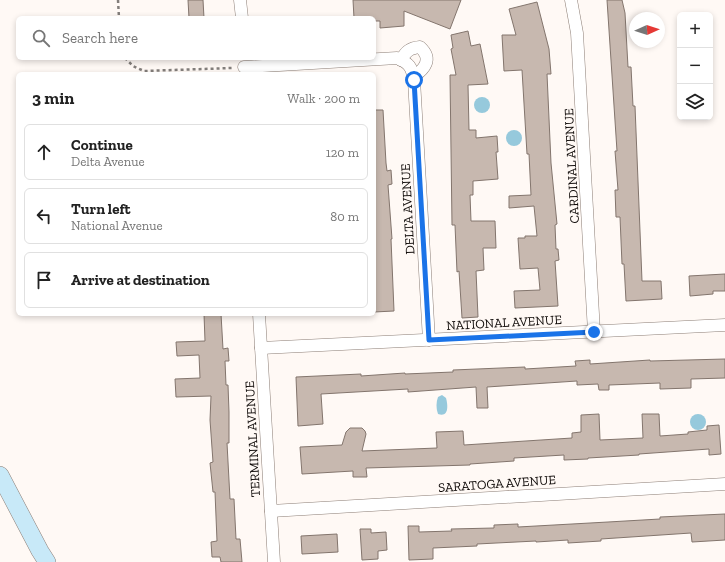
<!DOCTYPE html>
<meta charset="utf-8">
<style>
:root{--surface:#fff;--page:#f6f6f6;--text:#222;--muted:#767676;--line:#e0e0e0}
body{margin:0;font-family:"Zilla Slab",serif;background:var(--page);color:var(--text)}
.controls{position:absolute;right:12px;top:12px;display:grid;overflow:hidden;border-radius:6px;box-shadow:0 2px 6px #0003}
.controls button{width:36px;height:36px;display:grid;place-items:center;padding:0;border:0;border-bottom:1px solid var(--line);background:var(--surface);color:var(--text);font:20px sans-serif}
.compass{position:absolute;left:629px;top:12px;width:36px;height:36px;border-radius:50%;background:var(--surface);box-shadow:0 2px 6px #0003;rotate:87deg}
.stop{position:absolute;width:12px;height:12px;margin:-9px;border:3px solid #1a73e8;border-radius:50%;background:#fff}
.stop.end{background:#1a73e8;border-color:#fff;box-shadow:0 1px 4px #0008}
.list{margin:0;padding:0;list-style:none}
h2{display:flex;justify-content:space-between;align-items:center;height:52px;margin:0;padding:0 16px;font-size:17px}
h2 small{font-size:13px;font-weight:400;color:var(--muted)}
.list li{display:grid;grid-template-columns:26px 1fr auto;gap:12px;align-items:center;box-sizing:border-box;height:56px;margin:0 8px 8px;padding:0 8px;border:1px solid var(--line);border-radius:6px}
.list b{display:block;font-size:15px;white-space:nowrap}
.list p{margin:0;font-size:13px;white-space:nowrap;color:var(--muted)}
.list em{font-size:13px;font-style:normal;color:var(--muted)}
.icon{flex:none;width:22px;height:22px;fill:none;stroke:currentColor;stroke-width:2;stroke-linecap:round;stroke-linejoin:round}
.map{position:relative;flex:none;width:725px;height:562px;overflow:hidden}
.search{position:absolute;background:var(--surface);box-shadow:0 2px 6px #0003;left:16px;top:16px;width:360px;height:44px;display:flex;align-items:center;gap:10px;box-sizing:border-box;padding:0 14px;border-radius:6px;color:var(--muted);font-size:15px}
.panel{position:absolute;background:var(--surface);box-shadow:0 2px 6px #0003;left:16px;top:72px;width:360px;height:244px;border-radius:6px}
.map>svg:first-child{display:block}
</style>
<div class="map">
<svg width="725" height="562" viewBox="0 0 725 562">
<rect width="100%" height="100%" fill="#fff9f5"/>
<g fill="#96c9dc">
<circle cx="482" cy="105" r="8"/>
<circle cx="514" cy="138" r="8"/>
<path d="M442 395 446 398C448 405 449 418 438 414 436 409 436 402 438 397Z"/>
<circle cx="698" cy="422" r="8"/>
</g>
<g fill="#c7b8af" stroke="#83756d">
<path d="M188 0H203L204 18H189Z"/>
<path d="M353 0H461L450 29 404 11V26L380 28V21H374V18H354Z"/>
<path d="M607 0H622L625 13 628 67H631L633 106H635L642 281H661L662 299 626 301 624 264H622L620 217H616L615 190H618L615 151H617Z"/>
<path d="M537 2 549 49 551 74H547L551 163 557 224 555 225 556 249H558L559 260 555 261 558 306 515 308 514 291 540 290 538 268 520 269 518 238H525V236H537L534 206 509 208V196L531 195 529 154H527L522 70 504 71 502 35H516L509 9Z"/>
<path d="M468 31 471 46 480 44 488 84 468 85 469 130H476V138L497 136 498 152H496L498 179 473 181V195H470L471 221H495L496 248H483L484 270 476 271 478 317 462 318 459 271 457 272 455 225H452L450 75H456L451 49 453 48 451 35Z"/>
<path d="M374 110H383L386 163 387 171 391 170 392 184 388 185 392 239H391L394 311 374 312Z"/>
<path d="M725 274V291H713V294L690 296 689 276Z"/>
<path d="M204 314H221L223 349 228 348 229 361H225L226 385H228L229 412V443H227L230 499H234L236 539H240L242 562H221L220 557H212L211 542 217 541 215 492H213L210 463 213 462 210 420 211 396 176 397 175 379 200 378 199 355 177 356 176 342 205 341Z"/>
<path d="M725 359V378L691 379V388L660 389V383L609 385V390H599L598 384 577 385V381L487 387 488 408H477L476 387 408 392V389L321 394 323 424 298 426 296 377 361 374V376L405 373V374L453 372V370L525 367V369L576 366 575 361 590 360V364L650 360V361Z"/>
<path d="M599 414 600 440 643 438 642 414H659L660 436 688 434V432L707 430V426L719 425 721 454 709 455V449L639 454V455L588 458V459L564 460V455L514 458V461L470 464V465L366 468 367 477H353V471L302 474 300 447 342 445 346 432 350 428H362L365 431 366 434 362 451 437 448 436 432 463 431 464 445 572 438V433L581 432V415Z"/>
<path d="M725 514V540L692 542 691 533 601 539V541L568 543V540L536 542V541L477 544V546L433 548V559L409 560 408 526H419V532L452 531 451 529 494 528V525L518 524V527L608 522 660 519V517Z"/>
<path d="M360 529H371V533L386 532 387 550 378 551V559L362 560Z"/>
<path d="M337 534 338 552 302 554 301 536Z"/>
</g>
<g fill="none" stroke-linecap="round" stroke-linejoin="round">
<defs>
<g id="street">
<path d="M240 0 242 18"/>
<path d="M571 0 577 33 594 332"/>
<path d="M401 60C406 51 410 48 420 47 433 59 425 69 413 77"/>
<path d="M244 67 397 58C409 63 412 67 414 80L429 340"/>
<path d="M259 314 274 562"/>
<path d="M261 348 725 325"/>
<path d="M271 511 725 484"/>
</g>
<path id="secondary" d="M0 475 40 551 47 562"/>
</defs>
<use href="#street" stroke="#8d7f77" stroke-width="13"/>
<use href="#secondary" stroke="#8d7f77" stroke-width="18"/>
<g stroke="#837e7b" stroke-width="2.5" stroke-dasharray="3 3" stroke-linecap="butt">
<path d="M118 0 119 18"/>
<path d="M125 58 133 66 144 71 232 68"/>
</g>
<use href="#street" stroke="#fff" stroke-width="12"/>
<use href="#secondary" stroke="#c8e9f8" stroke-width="17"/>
</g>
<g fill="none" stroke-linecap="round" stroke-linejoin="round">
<path stroke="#1a73e8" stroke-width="5" d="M414 80 429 340 594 332"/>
</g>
<g text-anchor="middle" stroke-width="3" stroke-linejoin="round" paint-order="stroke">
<g font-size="13" fill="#0f0a08" stroke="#fff9f5">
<text transform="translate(571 166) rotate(-93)" y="5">CARDINAL AVENUE</text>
<text transform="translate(407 209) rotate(-93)" y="5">DELTA AVENUE</text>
<text transform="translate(504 322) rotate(-3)" y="5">NATIONAL AVENUE</text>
<text transform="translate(252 439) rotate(-93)" y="5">TERMINAL AVENUE</text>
<text transform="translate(497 483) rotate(-4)" y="5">SARATOGA AVENUE</text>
</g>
</g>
</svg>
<div class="controls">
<button>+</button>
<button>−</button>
<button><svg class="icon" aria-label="layers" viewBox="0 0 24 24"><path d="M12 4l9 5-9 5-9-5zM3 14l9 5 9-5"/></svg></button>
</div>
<svg class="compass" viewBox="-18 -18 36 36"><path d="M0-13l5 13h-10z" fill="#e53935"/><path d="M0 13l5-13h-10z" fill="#767676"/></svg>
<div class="stop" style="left:414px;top:80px"></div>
<div class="stop end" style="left:594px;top:332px"></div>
<div class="search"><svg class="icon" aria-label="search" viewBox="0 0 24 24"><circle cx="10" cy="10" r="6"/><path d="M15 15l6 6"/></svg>Search here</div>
<section class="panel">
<h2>3 min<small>Walk · 200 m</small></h2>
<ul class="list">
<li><svg class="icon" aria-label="ahead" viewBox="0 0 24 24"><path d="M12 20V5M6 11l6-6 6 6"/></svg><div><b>Continue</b><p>Delta Avenue</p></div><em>120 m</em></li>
<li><svg class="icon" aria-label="left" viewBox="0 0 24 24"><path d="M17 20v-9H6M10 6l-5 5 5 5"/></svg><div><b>Turn left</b><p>National Avenue</p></div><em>80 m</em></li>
<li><svg class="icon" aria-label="arrive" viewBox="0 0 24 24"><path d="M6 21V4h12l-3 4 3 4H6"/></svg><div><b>Arrive at destination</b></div></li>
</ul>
</section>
</div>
